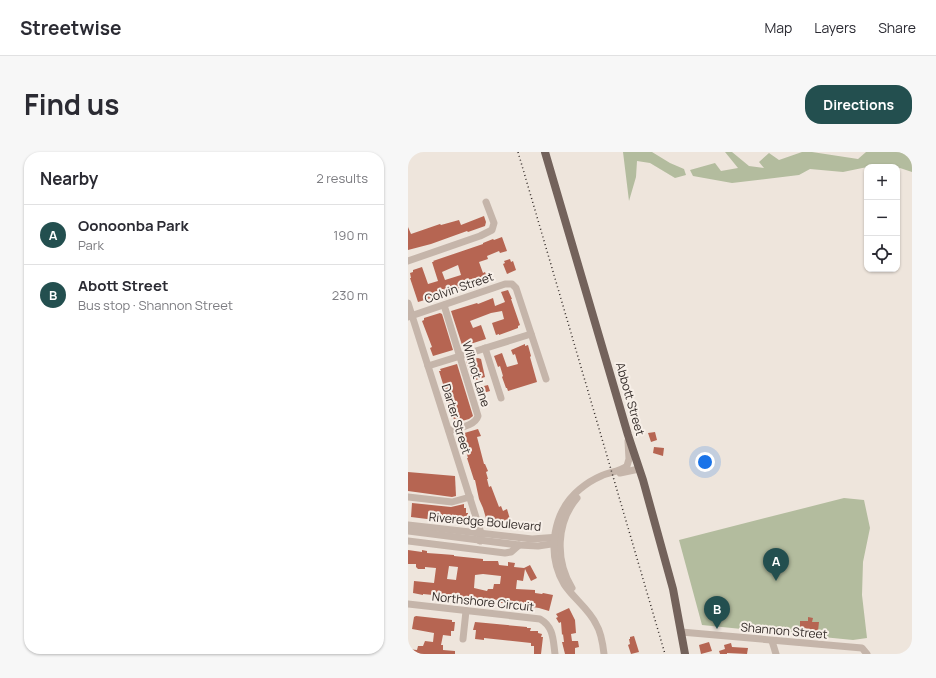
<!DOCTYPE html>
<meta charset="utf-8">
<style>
:root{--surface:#fff;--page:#f7f7f7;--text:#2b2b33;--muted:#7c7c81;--line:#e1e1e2;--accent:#234f4f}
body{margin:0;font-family:Manrope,sans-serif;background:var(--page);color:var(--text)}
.controls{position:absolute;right:12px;top:12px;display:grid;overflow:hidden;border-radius:8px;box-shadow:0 1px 3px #0004}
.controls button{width:36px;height:36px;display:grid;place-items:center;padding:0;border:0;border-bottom:1px solid var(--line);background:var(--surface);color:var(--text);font:20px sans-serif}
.you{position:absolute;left:297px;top:310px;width:14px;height:14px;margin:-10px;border:3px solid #fff;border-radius:50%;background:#1a73e8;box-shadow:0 0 0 6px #1a73e833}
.badge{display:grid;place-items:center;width:26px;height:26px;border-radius:50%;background:var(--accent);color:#fff;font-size:13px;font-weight:700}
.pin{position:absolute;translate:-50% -33px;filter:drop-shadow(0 1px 2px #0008)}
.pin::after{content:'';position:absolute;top:21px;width:14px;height:12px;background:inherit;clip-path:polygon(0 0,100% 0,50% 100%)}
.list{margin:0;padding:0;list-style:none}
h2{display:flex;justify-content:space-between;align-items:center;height:52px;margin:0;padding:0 16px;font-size:17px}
h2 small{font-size:13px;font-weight:400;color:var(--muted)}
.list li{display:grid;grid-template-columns:26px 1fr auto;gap:12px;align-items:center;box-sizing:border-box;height:60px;padding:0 16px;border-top:1px solid var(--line)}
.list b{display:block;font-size:15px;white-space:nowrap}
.list p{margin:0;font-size:13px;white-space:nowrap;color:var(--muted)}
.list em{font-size:13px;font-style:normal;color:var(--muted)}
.icon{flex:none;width:22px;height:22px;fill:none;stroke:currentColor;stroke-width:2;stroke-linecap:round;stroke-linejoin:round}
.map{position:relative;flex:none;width:504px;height:502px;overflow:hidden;border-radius:16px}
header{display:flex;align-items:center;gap:24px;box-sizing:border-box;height:56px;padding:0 20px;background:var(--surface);border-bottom:1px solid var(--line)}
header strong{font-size:19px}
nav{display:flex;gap:22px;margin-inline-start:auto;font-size:14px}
.intro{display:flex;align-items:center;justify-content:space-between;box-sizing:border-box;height:96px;padding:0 24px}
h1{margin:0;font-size:28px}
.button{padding:10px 18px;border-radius:16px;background:var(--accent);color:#fff;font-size:14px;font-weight:700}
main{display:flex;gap:24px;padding:0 24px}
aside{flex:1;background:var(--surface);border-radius:16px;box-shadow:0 1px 3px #0004}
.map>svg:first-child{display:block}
</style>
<header>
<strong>Streetwise</strong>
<nav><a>Map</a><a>Layers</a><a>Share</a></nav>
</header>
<div class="intro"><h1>Find us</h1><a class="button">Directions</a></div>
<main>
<aside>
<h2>Nearby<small>2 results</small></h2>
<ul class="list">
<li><span class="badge">A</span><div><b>Oonoonba Park</b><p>Park</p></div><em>190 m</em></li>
<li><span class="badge">B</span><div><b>Abott Street</b><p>Bus stop · Shannon Street</p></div><em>230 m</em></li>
</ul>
</aside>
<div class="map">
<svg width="504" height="502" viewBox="0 0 504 502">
<rect width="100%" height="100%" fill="#eee5dc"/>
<g fill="#b3bc9e">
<path d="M215 0H244L262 11 276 17 278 23 267 26 242 11 229 9 228 25 221 49Z"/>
<path d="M317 0H324L341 14 356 16 351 10 361 1 371 8 394 0H404L450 7 458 0H504V20L489 15 464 14 435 20 402 17 391 23 324 31 285 24 282 18 307 11 313 19 330 16Z"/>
<path d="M436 346 456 348 462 376 455 410 454 443 459 486 445 488 294 473 271 388Z"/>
</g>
<g fill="#b66552" fill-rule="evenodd">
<path d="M76 64 78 70 77 74 60 80 59 79 23 92 0 98V75L3 82 32 72 33 73 51 68 53 73Z"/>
<path d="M94 85 99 99 92 101 91 99 79 104 80 107 71 110 75 121 77 120 80 128 28 146 27 145 10 150 2 126H3L2 121 5 120V118L14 115 20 132 30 129 24 110H26L25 109 75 92V91L85 87 86 88ZM50 113 53 123 37 128 34 120Z"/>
<path d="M102 107 103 110 105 109 108 118 99 122 95 112 97 111 96 109Z"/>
<path d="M100 138 104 147H103L112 173 110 174V176L91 183V182L88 183 84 171 96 167 94 159 83 161 62 169 65 176 73 173 78 187 56 194V193H54L43 159 69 151 70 152 85 146 87 154 97 150 93 140Z"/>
<path d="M32 161 34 162 45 198 25 204 22 196 24 195 14 169 16 168V166Z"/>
<path d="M117 192V194L120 193 123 204 122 205 129 230 100 239 99 236H98L94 225 95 224 92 214 90 215 86 204 94 201 99 215 110 212 107 202 105 203 103 198Z"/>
<path d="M70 206 73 207 77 225 65 229 58 209Z"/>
<path d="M49 212 65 264 61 267 47 271 31 219H33L32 217Z"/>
<path d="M80 233 82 239 69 243 68 236Z"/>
<path d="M70 277 73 284 69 285 76 312H77L80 319 78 320 80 327H79L81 335 83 334 91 355 93 354 95 359 99 357 104 374 98 376 96 371 93 372 92 370 80 373 75 356 71 347 67 328H66L59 306H60L53 282Z"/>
<path d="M247 280 249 288 243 290 240 281Z"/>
<path d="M246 295 256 296 255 304 245 301Z"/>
<path d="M0 320 47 324 48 344 44 345 0 339Z"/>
<path d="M4 351 43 355 56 352V356H58V361H60V370L42 368V369H35L3 365Z"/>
<path d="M0 398 14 400V398L19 399V401L33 402 46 403V404L75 407V409H90L91 413 100 414V410L107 411 106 415 116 416 122 413 129 426 123 429 117 417 115 429 109 428 108 437 127 438V441L134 442 135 441 145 443 141 459 131 456 118 454V452L110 451V453H104V450H96V451H90V448L82 447 81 450H75L76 447H63V449L58 448V446L50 445 48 447 42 446V444L33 443V446L24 445 25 443 15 442V443L5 441 6 429 26 431 28 416 17 415V417H10L8 415V412H0ZM41 414 50 415 48 428 39 427ZM75 422 93 424 92 432H86L85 437H80L79 439 66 436 67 423Z"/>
<path d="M161 456 167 468 168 481 163 482 164 489H170L171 495 167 496V502H157L154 490H156L155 482 154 483 153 470 151 471 148 466 150 465 148 462Z"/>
<path d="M8 464 44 468V470H47L46 479H43V484L35 483 33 493H35V498L47 499V502H0V497L9 498 10 494H15L17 489 25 490 26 481 4 477 6 465Z"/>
<path d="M400 465 405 466 404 470H411L410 479 392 477V469H400Z"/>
<path d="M67 470 119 475V476H123L122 479H130V481L134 482 133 485H135L133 502H126V494H123V491L76 486V488L67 487 68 478H65Z"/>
<path d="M226 484 231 500 223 502 220 493 222 492 221 487H222V485Z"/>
<path d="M301 490 304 499 293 502 291 493Z"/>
<path d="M323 491 324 495 340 496 339 502 319 501V502H312L311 499 317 497 316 493Z"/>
</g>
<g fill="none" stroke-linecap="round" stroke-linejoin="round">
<g stroke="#c5b5aa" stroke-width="7">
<path d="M0 109 72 84 84 78 86 71 78 50"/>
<path d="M0 151 73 381 72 389"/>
<path d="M36 153 70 264C67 274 50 276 41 279"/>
<path d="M0 165 97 132H104L108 136 138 227"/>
<path d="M77 196 93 246"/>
<path d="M20 214 123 182"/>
<path d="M212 321 231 317"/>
<path d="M0 345 44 350 62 345"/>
<path d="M0 373 124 387 151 385"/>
<path d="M0 379 111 393 130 394 150 391"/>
<path d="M0 389 97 401 103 400 111 393"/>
<path d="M164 436C147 408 148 371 169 346"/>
<path d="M0 452 132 467C146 475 145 488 147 502"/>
<path d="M273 480 454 496 459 502"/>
<path d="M55 487 58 459"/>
<path d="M364 489 368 502"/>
<path d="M196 502C195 493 193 480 188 472 181 457 165 446 156 432 138 401 145 359 172 337 178 332 186 327 193 324 201 320 211 320 219 314L221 307 220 289"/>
</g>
<path stroke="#73625b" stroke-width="8" d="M137 0 220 283 235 328 265 437 277 502"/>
<path stroke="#332b28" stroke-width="1.5" stroke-dasharray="1 3" stroke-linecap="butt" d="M110 0 257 502"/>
</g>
<g text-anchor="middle" stroke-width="4" stroke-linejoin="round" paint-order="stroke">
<g font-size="12" fill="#332b28" stroke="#f7efe8">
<text transform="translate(51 136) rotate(-19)" y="4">Colvin Street</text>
<text transform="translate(68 222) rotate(73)" y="4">Wilmot Lane</text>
<text transform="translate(222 247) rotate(74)" y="4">Abbott Street</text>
<text transform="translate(48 267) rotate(73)" y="4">Darter Street</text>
<text transform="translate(77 370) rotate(5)" y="4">Riveredge Boulevard</text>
<text transform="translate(75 450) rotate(6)" y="4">Northshore Circuit</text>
<text transform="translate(376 479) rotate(5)" y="4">Shannon Street</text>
</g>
</g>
</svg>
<div class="controls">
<button>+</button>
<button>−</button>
<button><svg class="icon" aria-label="locate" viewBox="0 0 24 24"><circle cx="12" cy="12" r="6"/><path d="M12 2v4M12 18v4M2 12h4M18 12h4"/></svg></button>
</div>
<div class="you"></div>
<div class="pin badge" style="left:368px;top:429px">A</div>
<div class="pin badge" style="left:309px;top:477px">B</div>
</div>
</main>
